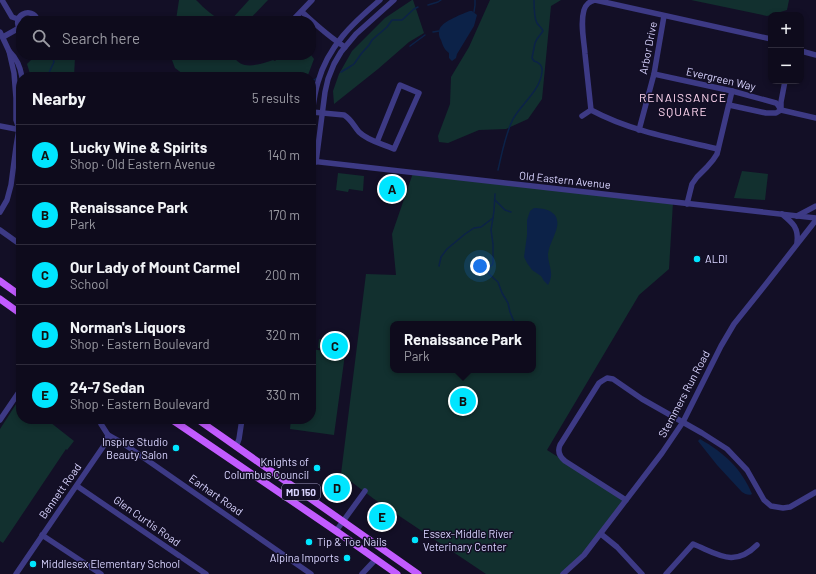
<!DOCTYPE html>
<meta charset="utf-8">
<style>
:root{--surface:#0e0b1c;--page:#171425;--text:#f1f3f6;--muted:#9b9ba3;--line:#2e2b3b;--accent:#00e5ff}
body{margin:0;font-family:Barlow,sans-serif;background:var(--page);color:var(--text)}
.controls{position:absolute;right:12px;top:12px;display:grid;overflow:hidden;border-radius:8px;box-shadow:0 2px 6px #0003}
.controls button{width:36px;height:36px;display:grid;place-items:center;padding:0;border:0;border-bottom:1px solid var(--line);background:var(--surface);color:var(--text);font:20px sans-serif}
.you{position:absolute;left:480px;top:266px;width:14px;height:14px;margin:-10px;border:3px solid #fff;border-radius:50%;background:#1a73e8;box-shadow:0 0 0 6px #1a73e833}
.badge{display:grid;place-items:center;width:26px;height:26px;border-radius:50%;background:var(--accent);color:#111;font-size:13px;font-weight:700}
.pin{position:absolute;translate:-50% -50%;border:2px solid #fff;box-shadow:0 1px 4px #0006}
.popup{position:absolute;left:390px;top:321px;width:146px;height:52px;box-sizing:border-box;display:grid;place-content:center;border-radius:8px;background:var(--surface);filter:drop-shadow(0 1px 3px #0005);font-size:13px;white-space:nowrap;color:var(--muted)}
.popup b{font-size:15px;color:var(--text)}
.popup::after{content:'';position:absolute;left:50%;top:100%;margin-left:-8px;border:8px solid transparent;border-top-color:var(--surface)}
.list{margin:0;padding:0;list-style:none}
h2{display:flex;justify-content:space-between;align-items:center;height:52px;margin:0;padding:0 16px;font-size:17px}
h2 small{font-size:13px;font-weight:400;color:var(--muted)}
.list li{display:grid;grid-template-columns:26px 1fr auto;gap:12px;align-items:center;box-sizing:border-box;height:60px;padding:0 16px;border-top:1px solid var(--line)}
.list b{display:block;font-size:15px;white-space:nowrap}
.list p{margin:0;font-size:13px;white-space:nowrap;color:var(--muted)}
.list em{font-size:13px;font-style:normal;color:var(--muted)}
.icon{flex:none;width:22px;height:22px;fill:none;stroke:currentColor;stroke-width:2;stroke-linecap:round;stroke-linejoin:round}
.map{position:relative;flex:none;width:816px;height:574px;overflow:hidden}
.search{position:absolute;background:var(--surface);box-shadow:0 2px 6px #0003;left:16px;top:16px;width:300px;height:44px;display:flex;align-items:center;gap:10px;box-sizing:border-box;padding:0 14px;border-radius:16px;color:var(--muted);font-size:15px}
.panel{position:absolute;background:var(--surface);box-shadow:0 2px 6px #0003;left:16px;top:72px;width:300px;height:352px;border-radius:16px}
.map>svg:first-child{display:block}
</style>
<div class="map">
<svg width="816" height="574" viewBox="0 0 816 574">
<rect width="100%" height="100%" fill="#130f26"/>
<g fill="#12302f" fill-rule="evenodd">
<path d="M179 0H196C205 9 214 18 226 21H150L176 20Z"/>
<path d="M249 0H268L248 21H230Z"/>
<path d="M412 0H413L424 33 409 42 378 69 334 104 333 91 339 74 352 51 385 18Z"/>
<path d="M490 0H561L551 6 542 99 528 119 506 129 479 130 448 143 439 142 438 136 450 104 451 77 469 47Z"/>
<path d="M691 0H789L787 10 767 16Z"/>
<path d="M36 55H65L75 57 74 77H31L27 64Z"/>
<path d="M151 55H233C241 72 260 64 273 60L275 61 281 55H304L306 56 311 55 314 59 308 75 309 77H187L175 68 172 60 151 56Z"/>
<path d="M742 171 768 174 765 200 734 198Z"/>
<path d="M338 173 364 176 363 191 349 189 348 192 336 190Z"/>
<path d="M413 173 673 202 669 269 639 295 547 450 626 500 591 546 563 574H486L374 499 341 474 366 274 396 275 392 234ZM393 324H533V370H393Z"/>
<path d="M319 339 334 341 333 350 318 348Z"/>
<path d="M311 349 345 354 334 435 290 429 291 419H311Z"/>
<path d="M20 398 21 399V419H46L74 441 67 450 66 449 3 543 0 541V429Z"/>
</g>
<g fill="#0c2248">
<path d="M470 11H472L477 15 474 26 457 54 456 58 452 61 449 58V53C444 49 443 46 441 40 439 37 438 32 440 28 444 21 462 14 470 11Z"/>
<path d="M534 208C546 208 560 212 557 227 555 236 549 245 548 254 548 266 555 273 548 285L544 281 541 276 532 270 527 263 524 257 527 235V220L530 211Z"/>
<path d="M700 439C724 453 741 468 752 494 749 496 745 494 742 492L717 465 698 441Z"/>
</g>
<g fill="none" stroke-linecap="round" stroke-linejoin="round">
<g stroke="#0c2248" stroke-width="1.5">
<path d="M428 5 438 2 441 0"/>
<path d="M474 12 475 5V0"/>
<path d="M433 32 439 31"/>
<path d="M410 46 425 35"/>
<path d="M341 72 351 66 354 64 361 54 369 45 372 40 387 27 392 20H402L414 9 418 7"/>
<path d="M47 77 54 62 52 55"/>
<path d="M311 81 314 80 317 78"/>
<path d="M498 170C502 153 505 135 513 119 522 103 540 91 542 72 543 66 539 62 534 61L532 58 535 43 537 39 543 31C542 28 539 26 537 23 534 18 534 6 534 0"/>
<path d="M495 194 494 211 491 230 493 244V263L492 265 488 268 489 274 498 282 502 293 508 303 510 312 515 324"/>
<path d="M495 200 505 210 511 212"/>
<path d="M439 266 441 257 447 249 465 234 474 228 481 227 493 218"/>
</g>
<g stroke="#3d3a85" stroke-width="5.5">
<path d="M2 0 12 17 18 19"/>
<path d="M595 0C589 2 586 4 584 10 580 24 584 40 585 54 587 73 589 91 591 110 630 131 675 139 718 149"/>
<path d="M595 0 771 39"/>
<path d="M302 12C315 24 329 37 345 47"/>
<path d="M292 21 312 0"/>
<path d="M21 30C9 17 32 4 38 21"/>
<path d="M0 32 9 51 14 73 16 98V120L19 129"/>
<path d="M3 37 19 28"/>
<path d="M9 51C17 59 20 66 22 77"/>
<path d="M801 51 816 55"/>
<path d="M654 74 732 91 776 103 778 105 781 110"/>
<path d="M729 105 766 113H776L781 110 816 118"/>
<path d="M781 110V102L785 81"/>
<path d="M312 112 344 115C351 119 354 126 359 132 368 141 383 144 394 149L419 93 400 85 377 142"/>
<path d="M582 116 591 110"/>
<path d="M311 121C313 108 314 95 318 82 328 46 353 23 380 0"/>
<path d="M0 126 21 130"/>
<path d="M639 130 654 74 664 16"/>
<path d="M311 161 816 218"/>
<path d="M316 162 325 92 328 79 334 64 341 52 356 34 394 0"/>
<path d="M687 204 692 184 697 177 707 167 713 160 717 154 732 91"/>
<path d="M0 212 7 200 11 185 16 147 19 129 20 127"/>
<path d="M782 214C793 223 799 228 797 243"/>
<path d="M797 216 816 206"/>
<path d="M0 230 21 245"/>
<path d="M0 420 21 389"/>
<path d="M108 435 124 444 311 574"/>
<path d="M236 447 239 439 242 419"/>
<path d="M77 486 206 574"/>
<path d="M626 500 565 461C560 457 557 452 560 445L599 383 602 381 607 378 613 379 642 399 702 433 727 449 747 470 764 500 771 506 783 508 790 507 816 492"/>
<path d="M336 531 365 491"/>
<path d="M601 534 617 547 642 574"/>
<path d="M42 535 101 574"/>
<path d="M16 574 61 508 105 444 108 435 101 424 99 419"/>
<path d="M362 574 376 559"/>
<path d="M563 574 584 555 662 453 683 422 721 346 734 324 766 284 816 220"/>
<path d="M666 574 693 544C718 554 734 568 757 545"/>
</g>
<g stroke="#c25bff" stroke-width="7">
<path d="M0 281 21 296"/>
<path d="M0 299 21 314"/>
<path d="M171 419 336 531 397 574"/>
<path d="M197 419 418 574"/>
</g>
</g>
<g fill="#00e5ff" stroke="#130f26" stroke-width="1.5">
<circle cx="697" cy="259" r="4"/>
<circle cx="176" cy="448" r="4"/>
<circle cx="317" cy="468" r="4"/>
<circle cx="415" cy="540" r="4"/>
<circle cx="309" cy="542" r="4"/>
<circle cx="347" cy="558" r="4"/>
<circle cx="33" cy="564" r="4"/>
</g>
<g text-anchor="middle" stroke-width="3" stroke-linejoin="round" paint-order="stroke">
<rect fill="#130f26" stroke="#9e99be" stroke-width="1" x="282" y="484" width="38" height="16" rx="3"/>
<g font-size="10" font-weight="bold" fill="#d9d4ff">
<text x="301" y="496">MD 150</text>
</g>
<g font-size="11" fill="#d9d4ff" stroke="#130f26">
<text transform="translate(648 48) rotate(-79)" y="4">Arbor Drive</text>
<text transform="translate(721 79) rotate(13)" y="4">Evergreen Way</text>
<text transform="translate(565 180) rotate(6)" y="4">Old Eastern Avenue</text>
<text transform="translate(684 394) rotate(-62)" y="4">Stemmers Run Road</text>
<text transform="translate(60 491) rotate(-55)" y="4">Bennett Road</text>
<text transform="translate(216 495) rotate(35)" y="4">Earhart Road</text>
<text transform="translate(147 521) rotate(35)" y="4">Glen Curtis Road</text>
</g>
<g font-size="11" fill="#d9d4ff" stroke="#130f26" text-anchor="start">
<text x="705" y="263">ALDI</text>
<text x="168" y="446" text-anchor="end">Inspire Studio<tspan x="168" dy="13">Beauty Salon</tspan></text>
<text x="309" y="466" text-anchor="end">Knights of<tspan x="309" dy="13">Columbus Council</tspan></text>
<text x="423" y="538">Essex-Middle River<tspan x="423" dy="13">Veterinary Center</tspan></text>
<text x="317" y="546">Tip &amp; Toe Nails</text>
<text x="339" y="562" text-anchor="end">Alpina Imports</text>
<text x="41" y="568">Middlesex Elementary School</text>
</g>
<g font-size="12" letter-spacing="1" fill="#ffd6f0" stroke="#130f26">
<text x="683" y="102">RENAISSANCE<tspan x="683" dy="14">SQUARE</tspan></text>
</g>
</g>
</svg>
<div class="controls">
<button>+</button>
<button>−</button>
</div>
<div class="you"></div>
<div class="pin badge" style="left:392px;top:189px">A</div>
<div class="pin badge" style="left:463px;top:401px">B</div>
<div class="popup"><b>Renaissance Park</b>Park</div>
<div class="pin badge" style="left:335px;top:346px">C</div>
<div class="pin badge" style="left:337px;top:488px">D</div>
<div class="pin badge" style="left:382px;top:517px">E</div>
<div class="search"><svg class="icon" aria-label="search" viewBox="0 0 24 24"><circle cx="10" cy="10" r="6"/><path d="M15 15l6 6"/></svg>Search here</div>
<section class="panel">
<h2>Nearby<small>5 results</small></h2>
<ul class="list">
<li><span class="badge">A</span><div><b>Lucky Wine &amp; Spirits</b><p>Shop · Old Eastern Avenue</p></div><em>140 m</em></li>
<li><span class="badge">B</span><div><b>Renaissance Park</b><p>Park</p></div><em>170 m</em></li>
<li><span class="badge">C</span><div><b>Our Lady of Mount Carmel</b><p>School</p></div><em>200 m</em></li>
<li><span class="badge">D</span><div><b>Norman's Liquors</b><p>Shop · Eastern Boulevard</p></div><em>320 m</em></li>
<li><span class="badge">E</span><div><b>24-7 Sedan</b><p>Shop · Eastern Boulevard</p></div><em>330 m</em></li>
</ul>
</section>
</div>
